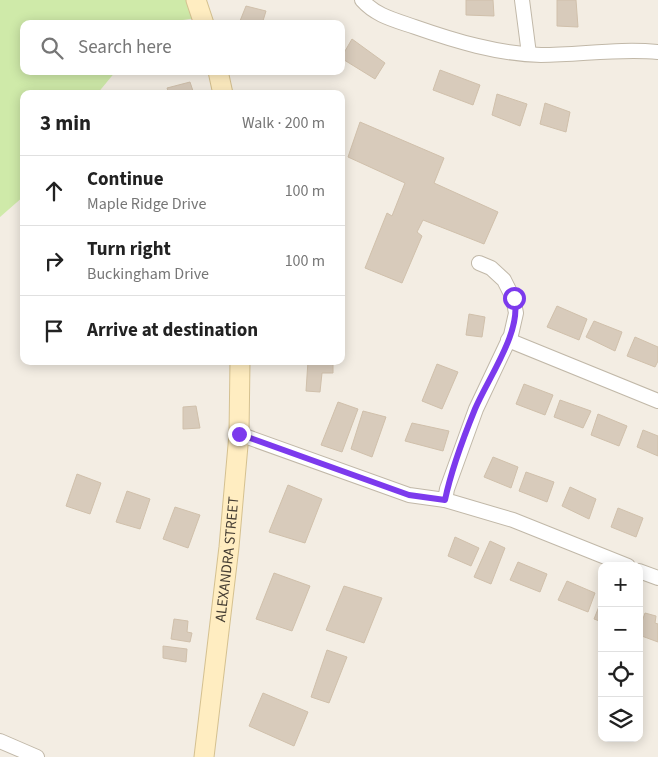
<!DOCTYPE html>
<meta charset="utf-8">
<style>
:root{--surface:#fff;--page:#f6f6f6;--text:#222;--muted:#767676;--line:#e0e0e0}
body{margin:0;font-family:"Source Sans 3",sans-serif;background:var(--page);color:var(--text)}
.controls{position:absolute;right:15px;bottom:15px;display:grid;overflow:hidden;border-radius:10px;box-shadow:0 2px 12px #0003}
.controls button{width:45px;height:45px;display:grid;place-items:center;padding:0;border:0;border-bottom:1px solid var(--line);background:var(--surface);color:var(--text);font:25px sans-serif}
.stop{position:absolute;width:15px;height:15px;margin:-11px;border:4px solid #7c3aed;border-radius:50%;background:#fff}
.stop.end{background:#7c3aed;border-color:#fff;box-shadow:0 1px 5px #0008}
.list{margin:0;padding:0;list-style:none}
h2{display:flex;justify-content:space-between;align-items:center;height:65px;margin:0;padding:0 20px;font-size:21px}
h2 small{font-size:16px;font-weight:400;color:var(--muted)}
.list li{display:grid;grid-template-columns:32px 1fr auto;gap:15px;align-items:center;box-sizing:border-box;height:70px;padding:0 20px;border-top:1px solid var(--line)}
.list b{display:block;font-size:19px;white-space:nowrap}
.list p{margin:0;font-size:16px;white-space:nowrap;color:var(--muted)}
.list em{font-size:16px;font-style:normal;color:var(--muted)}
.icon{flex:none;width:28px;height:28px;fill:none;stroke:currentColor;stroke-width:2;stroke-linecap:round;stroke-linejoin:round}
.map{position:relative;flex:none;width:658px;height:757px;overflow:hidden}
.search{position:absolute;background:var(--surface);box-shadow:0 2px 12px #0003;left:20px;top:20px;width:325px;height:55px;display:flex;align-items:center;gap:12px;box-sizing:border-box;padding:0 18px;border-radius:10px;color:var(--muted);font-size:19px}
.panel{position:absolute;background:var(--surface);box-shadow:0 2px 12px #0003;left:20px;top:90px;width:325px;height:275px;border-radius:10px}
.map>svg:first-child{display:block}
</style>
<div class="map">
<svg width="658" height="757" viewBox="0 0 658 757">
<rect width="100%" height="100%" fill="#f3ede3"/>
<path fill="#cfeaa9" d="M0 0H198L204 17 155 24H24V71H116L97 94H24V196L0 217Z"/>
<g fill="#d8cbbb" stroke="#d0c0ab">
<path d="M466 0H493L494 16 466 15Z"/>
<path d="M557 0H576L578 27 557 26Z"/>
<path d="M246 6 266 11 262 24H249L240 21Z"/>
<path d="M352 39 385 63 375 79 341 58Z"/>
<path d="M440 70 480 85 473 105 433 90Z"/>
<path d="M190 82 194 94H169L167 88Z"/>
<path d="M497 94 527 104 520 126 492 115Z"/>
<path d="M545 103 570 112 566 132 540 124Z"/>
<path d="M360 122 444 158 434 183 498 212 484 244 423 220 417 232 422 236 402 283 365 268 387 213 392 216 405 183 348 157Z"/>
<path d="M557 306 587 319 579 340 547 327Z"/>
<path d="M469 314 485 317 482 337 466 335Z"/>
<path d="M594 321 622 332 615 351 586 337Z"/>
<path d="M635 337 658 347V361L655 367 627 356Z"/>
<path d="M308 361H333V373H322L320 392 306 391Z"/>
<path d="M437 364 458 372 442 409 422 401Z"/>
<path d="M524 384 553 395 545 415 516 404Z"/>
<path d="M560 400 591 411 583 428 554 417Z"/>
<path d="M338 402 358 409 342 452 321 445Z"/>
<path d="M196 406 200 428 183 429V407Z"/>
<path d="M363 411 386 417 372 457 351 449Z"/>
<path d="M598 414 627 426 619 446 591 435Z"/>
<path d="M412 423 449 431 443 451 405 441Z"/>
<path d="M643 430 658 436V456L637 447Z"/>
<path d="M493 457 518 467 511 488 484 477Z"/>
<path d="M526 472 554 482 547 502 519 491Z"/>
<path d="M77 474 101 483 90 514 66 506Z"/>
<path d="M288 485 322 499 305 543 269 532Z"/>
<path d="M570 487 596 499 589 519 562 506Z"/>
<path d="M127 491 150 499 140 529 116 522Z"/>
<path d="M175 507 200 515 188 548 163 539Z"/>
<path d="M618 508 643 518 636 537 611 527Z"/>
<path d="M455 537 479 548 471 566 448 556Z"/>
<path d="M490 541 505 548 491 584 474 577Z"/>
<path d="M518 562 547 574 540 592 510 580Z"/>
<path d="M274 573 310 586 292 631 256 619Z"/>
<path d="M567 581 595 593 588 612 558 600Z"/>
<path d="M344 586 382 598 364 643 326 630Z"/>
<path d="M600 604H602V622L594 619Z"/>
<path d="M645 613 656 616 655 623 658 624V642L639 635V630Z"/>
<path d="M174 619 188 621 187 632 192 633 190 642 171 639Z"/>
<path d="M163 646 187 649 186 662 163 658Z"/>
<path d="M327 650 347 657 329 703 311 697Z"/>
<path d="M263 693 308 712 294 746 249 726Z"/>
</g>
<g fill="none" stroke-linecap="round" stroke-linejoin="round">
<defs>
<g id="minor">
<path d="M362 0C376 16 395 20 415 27 455 41 498 54 541 55 580 55 619 48 658 52"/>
<path d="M522 0 529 54"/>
<path d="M508 340 658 401"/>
<path d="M239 434 409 495 445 500 513 520 628 566"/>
<path d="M445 500 447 489 476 409 511 335 516 313 513 298 504 280 491 268 479 263"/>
<path d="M639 571 658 578"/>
<path d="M0 741 37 757"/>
</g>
<g id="secondary">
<path d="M196 0 204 24"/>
<path d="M218 71 223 94"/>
<path id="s1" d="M204 757 229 547 239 434 240 361"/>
</g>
</defs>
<use href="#minor" stroke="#c1b8a8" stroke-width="16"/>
<use href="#secondary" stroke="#d5c190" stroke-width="21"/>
<use href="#minor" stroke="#fff" stroke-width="14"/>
<use href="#secondary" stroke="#ffedc1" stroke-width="19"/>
</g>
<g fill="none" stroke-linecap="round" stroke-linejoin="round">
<path stroke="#7c3aed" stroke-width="6" d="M239 434 409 495 445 500C451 471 464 436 475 409 488 378 523 330 514 298"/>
</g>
<g text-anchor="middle" stroke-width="4" stroke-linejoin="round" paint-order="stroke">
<g font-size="15" fill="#453d33" stroke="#fff">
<text dy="5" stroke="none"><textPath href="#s1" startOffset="199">ALEXANDRA STREET</textPath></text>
</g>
</g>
</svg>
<div class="controls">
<button>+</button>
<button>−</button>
<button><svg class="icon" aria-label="locate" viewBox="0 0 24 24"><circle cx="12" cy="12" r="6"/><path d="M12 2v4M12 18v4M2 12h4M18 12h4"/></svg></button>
<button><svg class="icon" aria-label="layers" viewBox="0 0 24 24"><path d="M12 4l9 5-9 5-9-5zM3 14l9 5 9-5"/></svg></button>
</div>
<div class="stop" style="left:514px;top:298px"></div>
<div class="stop end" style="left:239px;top:434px"></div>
<div class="search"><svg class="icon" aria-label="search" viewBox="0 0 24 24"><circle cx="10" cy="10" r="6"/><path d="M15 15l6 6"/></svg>Search here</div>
<section class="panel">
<h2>3 min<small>Walk · 200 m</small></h2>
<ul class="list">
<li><svg class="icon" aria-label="ahead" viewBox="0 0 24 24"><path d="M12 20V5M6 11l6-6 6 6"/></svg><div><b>Continue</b><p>Maple Ridge Drive</p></div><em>100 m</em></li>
<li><svg class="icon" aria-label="right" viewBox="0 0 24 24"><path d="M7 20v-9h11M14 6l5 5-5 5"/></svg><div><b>Turn right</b><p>Buckingham Drive</p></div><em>100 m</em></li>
<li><svg class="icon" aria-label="arrive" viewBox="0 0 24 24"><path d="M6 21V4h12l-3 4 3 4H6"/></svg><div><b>Arrive at destination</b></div></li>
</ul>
</section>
</div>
